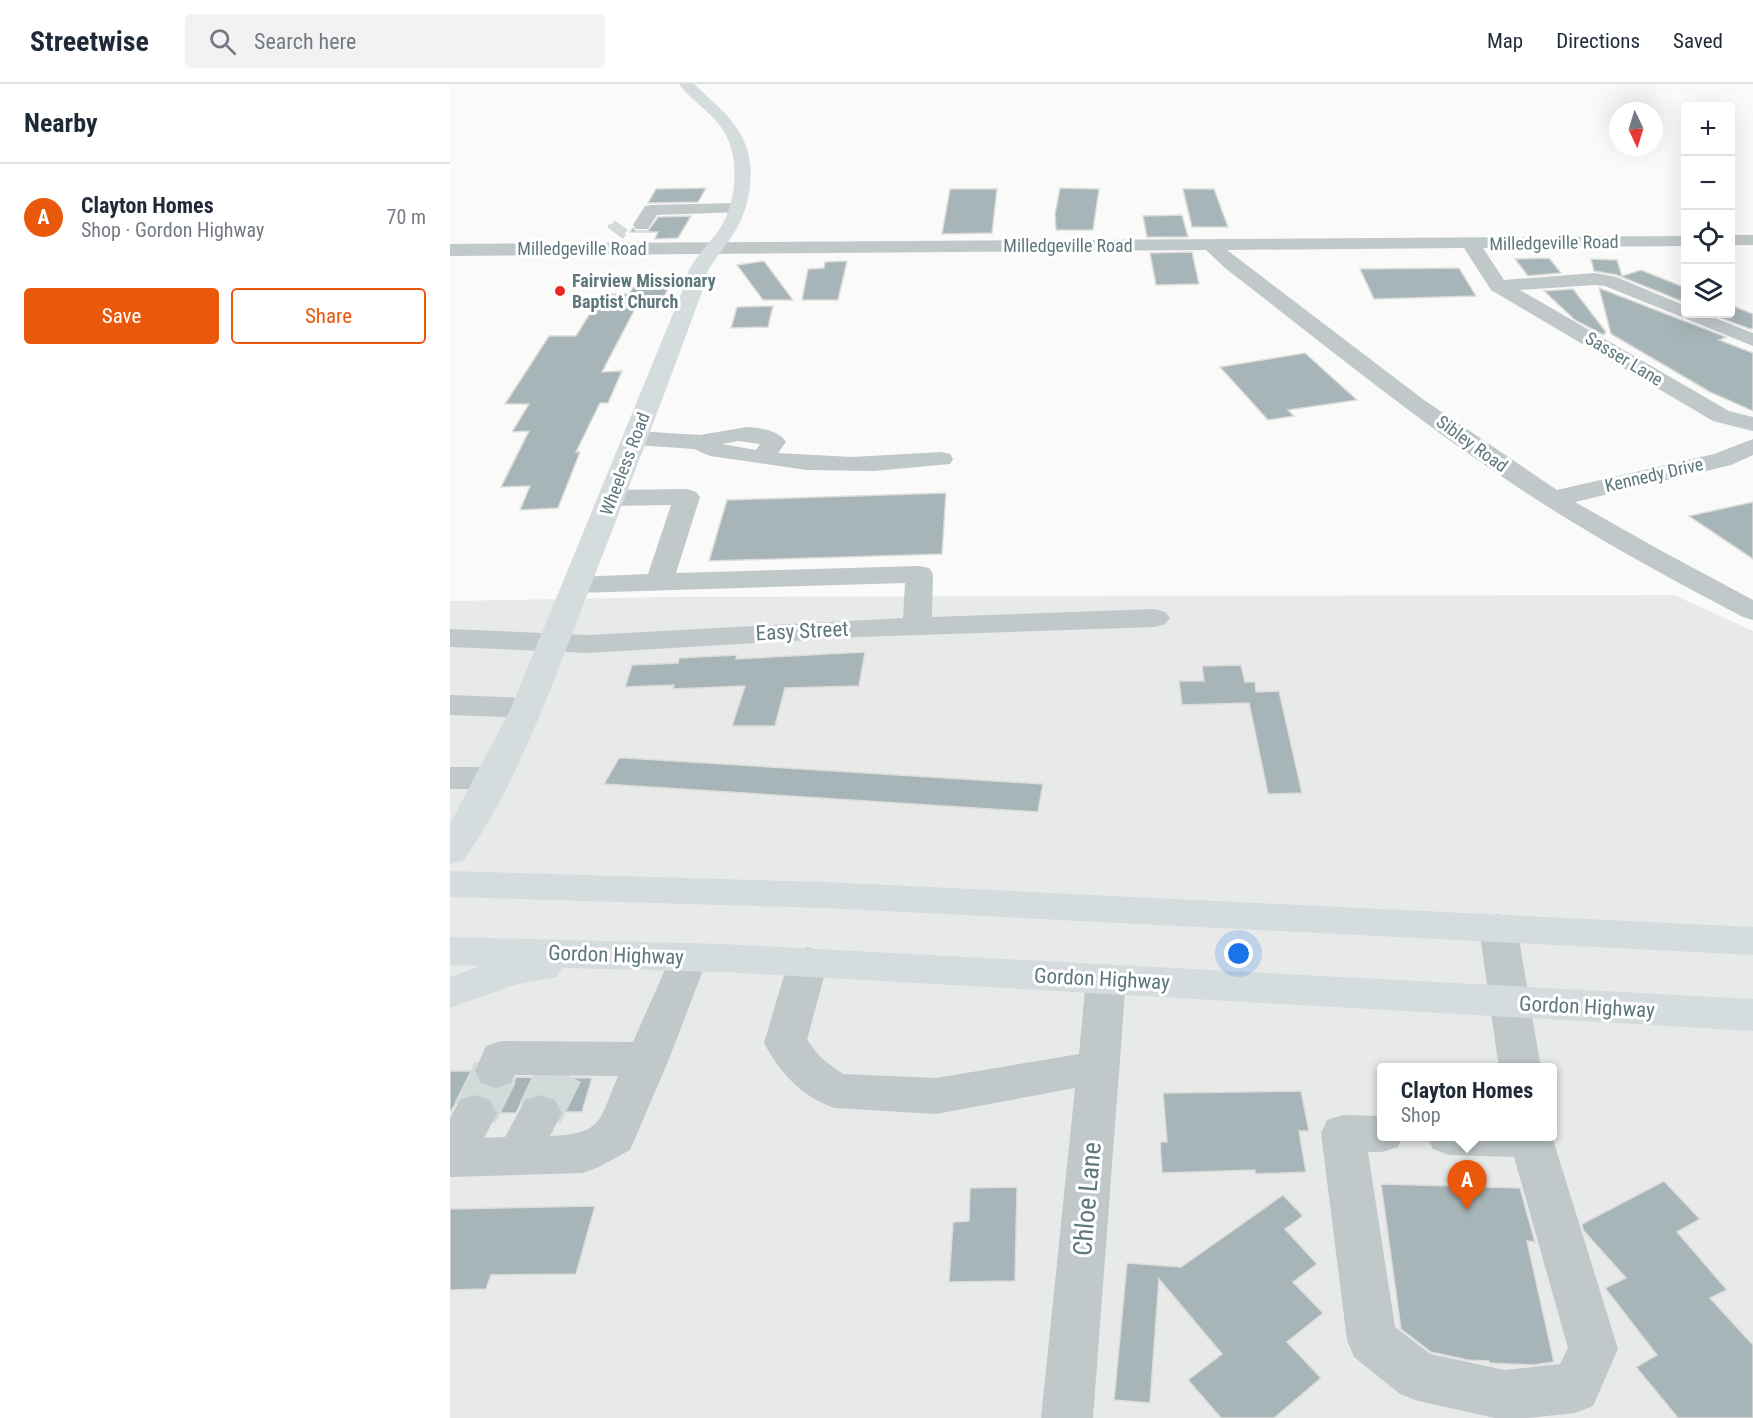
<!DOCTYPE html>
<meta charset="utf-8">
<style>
:root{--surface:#fff;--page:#f2f2f3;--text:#1f2937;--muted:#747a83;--line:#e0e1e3;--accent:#ea580c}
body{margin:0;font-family:"Roboto Condensed",sans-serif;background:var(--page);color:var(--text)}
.controls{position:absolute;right:18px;top:18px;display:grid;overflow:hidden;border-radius:6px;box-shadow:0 6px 24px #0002}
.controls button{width:54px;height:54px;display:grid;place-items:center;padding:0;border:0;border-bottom:2px solid var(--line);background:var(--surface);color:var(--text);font:30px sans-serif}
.compass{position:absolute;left:1159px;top:18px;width:54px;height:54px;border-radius:50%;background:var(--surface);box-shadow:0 6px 24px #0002;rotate:176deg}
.you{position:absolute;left:789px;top:870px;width:21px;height:21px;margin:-15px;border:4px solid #fff;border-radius:50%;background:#1a73e8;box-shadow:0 0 0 9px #1a73e833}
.badge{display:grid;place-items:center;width:39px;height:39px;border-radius:50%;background:var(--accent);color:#fff;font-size:20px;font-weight:700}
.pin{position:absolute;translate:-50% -50px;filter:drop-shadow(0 2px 3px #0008)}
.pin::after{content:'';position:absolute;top:32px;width:21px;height:18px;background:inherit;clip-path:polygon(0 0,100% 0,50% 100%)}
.popup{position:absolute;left:927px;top:979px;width:180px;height:78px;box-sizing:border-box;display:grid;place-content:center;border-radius:6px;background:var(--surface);filter:drop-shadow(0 2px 4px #0005);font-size:20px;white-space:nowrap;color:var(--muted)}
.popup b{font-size:22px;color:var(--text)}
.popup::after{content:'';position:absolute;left:50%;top:100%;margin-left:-12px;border:12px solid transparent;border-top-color:var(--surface)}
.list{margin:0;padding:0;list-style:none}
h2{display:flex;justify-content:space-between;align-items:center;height:78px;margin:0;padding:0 24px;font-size:26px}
h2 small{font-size:20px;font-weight:400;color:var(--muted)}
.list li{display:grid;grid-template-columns:39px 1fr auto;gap:18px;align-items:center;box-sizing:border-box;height:108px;padding:0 24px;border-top:2px solid var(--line)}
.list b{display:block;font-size:22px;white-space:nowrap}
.list p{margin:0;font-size:20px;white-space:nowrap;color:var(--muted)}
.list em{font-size:20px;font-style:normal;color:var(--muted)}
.actions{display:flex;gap:12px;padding:18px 24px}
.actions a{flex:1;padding:14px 0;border:2px solid var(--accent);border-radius:6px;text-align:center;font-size:21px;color:var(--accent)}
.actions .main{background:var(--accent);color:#fff}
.icon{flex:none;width:33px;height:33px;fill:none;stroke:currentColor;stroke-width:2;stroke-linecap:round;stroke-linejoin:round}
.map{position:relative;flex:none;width:1303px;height:1334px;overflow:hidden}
header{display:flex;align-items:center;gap:36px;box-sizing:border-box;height:84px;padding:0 30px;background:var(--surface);border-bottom:2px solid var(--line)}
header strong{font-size:28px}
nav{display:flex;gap:33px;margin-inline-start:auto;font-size:21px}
.search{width:420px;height:54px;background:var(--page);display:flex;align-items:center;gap:15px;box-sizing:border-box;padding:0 21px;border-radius:6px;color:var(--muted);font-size:22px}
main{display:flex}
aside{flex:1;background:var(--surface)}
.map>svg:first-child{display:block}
</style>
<header>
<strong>Streetwise</strong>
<div class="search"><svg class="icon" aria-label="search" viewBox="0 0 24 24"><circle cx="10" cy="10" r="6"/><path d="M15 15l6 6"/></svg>Search here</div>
<nav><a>Map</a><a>Directions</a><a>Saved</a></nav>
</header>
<main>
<aside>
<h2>Nearby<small></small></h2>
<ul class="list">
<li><span class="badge">A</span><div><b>Clayton Homes</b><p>Shop · Gordon Highway</p></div><em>70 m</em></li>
</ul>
<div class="actions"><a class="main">Save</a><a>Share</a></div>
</aside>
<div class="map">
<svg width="1303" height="1334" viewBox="0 0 1303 1334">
<rect width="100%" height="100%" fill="#fafaf8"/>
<path fill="#e8eae9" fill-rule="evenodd" d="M1224 511 1303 547V1334H0V517L216 513ZM932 984H1102V1052H932Z"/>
<g fill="#a7b5b8" stroke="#dcdcda" stroke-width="1.5">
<path d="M256 104 248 118 198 119 206 105Z"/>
<path d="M610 104 649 105 643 146H606L605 130Z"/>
<path d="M500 105H547L542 149 492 150Z"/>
<path d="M733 105H764L778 143H742Z"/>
<path d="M732 131 738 153H697L693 132Z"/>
<path d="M241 132 228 154 205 155 208 148H180L183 144 186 147H198L208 133Z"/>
<path d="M742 168 749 200 706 201 700 169Z"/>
<path d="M1099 174 1111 189 1078 192 1065 175Z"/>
<path d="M1141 175 1167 176 1172 192 1191 186 1236 204V219L1167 191 1144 187Z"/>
<path d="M314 177 343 216H313L287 181Z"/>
<path d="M397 177 388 216H352L358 185 374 184 375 178Z"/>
<path d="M1009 184 1026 212 924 215 910 185Z"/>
<path d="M219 202 209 225H185L152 288 172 287 158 319H150L126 368H130L108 424 70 426 80 402 51 403 79 347 62 348 79 320H55L99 252H126L152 210H179L183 203Z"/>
<path d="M1149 204 1276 253 1269 256 1303 269V327L1260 308 1161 250Z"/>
<path d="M1123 205 1156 248 1153 251 1125 236 1094 207Z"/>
<path d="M1281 221 1303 230V244L1300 245 1260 230H1281Z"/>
<path d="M323 222 318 243 281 244 287 223Z"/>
<path d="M855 269 907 316 838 326 844 332 818 336 770 283Z"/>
<path d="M496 409 492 470 259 477 277 416Z"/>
<path d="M1303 418V475L1239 432Z"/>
<path d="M415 568 409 602 335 604 325 642H282L295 602 223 605 224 601 175 603 182 581 228 579 229 574 287 571 286 575Z"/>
<path d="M791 581 795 598H805L806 608 829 607 852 709 818 710 799 619 732 621 729 597H754L752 582Z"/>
<path d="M169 674H176L593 700 588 728 154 700Z"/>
<path d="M0 987H23L30 1001 45 1006 62 1001 66 993 142 994 132 1028H114L106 1014 89 1009 73 1015 66 1029H49L41 1014 24 1009 8 1015 0 1029Z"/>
<path d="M851 1007 859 1047H849L856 1088 805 1090V1086L712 1089 710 1058H717L713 1009Z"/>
<path d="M1214 1097 1250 1135 1227 1148 1277 1206 1260 1214 1303 1261V1334H1228L1186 1283 1207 1271 1155 1204 1176 1194 1133 1146 1132 1140Z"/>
<path d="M931 1100 1070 1104 1085 1158 1077 1157 1104 1278 1083 1281 1040 1279 1039 1277 1018 1276 981 1268 951 1245Z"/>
<path d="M567 1103 565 1197 499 1198 503 1138 519 1137 520 1104Z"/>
<path d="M833 1111 853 1132 835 1145 867 1180 843 1198 873 1229 837 1258 871 1294 824 1334H771L738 1296 772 1270 709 1195 700 1319 664 1316 677 1179 731 1183Z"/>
<path d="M145 1122 126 1190 41 1191 36 1205 0 1206V1125Z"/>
</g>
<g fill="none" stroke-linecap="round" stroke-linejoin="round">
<path stroke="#d3dada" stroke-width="16" stroke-dasharray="16 8" stroke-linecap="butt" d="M167 147 171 141"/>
<path stroke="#d3dada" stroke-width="20" stroke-dasharray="20 10" stroke-linecap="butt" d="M165 149 168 145"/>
<g stroke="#d3dada" stroke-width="46" stroke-dasharray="46 22" stroke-linecap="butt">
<path d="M25 1029 46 987"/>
<path d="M90 1029 111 986"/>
</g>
<g fill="#c0c8ca" fill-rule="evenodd">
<path d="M286 119 292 120 295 124 292 128 207 131 198 145H186L183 141 195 122 201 121Z"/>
<rect x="1280" y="151" width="23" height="10"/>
<path d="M1236 152V162L1033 164 1054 196 1145 189 1166 193 1236 222V230H1255L1303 249V262L1155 202 1145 201 1070 206 1279 327 1303 333V347L1263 337 1041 206 1014 164 777 166 974 316 1107 406 1264 370 1303 355V371L1281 381 1125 418 1208 465 1303 516V536L1293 533C1211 490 1130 446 1054 394 957 329 867 255 775 184L756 166 0 172V160Z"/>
<path d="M297 343C311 344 328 346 336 358L328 369 402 373 491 368 500 370 503 375 500 380 424 387 357 386 260 372 244 365 186 361 178 359 174 354 178 349 186 347 250 351ZM288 357 310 360 306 366 272 360Z"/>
<path d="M237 405 246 408 250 413 226 489 469 482 479 484 483 490 482 533 705 525 715 528 720 534 715 540 705 543 409 553 138 569 0 563V545L138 551 453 534 455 499 127 509 117 507 113 501 117 495 127 493 198 490 221 421 162 422 153 419 149 414 153 409 162 406Z"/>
<path d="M0 611 77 614 88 617 93 624 88 631 77 634 0 631Z"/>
<path d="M0 683H43L55 686 60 694 55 702 43 705H0Z"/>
<path d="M1048 830 1061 834 1067 844 1091 984H1049L1029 844 1035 834Z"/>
<path d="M239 859 253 863 258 873 219 975 180 1066 149 1083 133 1089 0 1093V1034L10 1016 25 1011 40 1016 47 1029 34 1054 55 1053 75 1016 90 1011 105 1016 112 1029 100 1052C154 1050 149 1036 168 992L65 991 61 999 46 1004 31 999 25 987 36 962 51 957 183 958 225 863Z"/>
<path d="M358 863 372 868 378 878 357 956 371 974 393 990 486 994 629 970 636 895 642 884 656 880 670 884 676 895 643 1334H591L625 1004 486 1030 385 1024C353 1014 330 989 314 959L338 878 344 868Z"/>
<path d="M893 1031 932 1032V1052H953L948 1063 932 1068H918L945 1243 980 1270 1055 1286 1110 1280 1118 1264 1064 1073 999 1071 983 1065 977 1052H1102L1168 1265 1143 1322 1125 1329 1078 1334H1045L968 1317 950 1310 904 1273 897 1256 871 1049 877 1036Z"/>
</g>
<path fill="#d5dcdd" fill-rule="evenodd" d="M229 0H244C260 16 280 30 291 51 308 82 301 124 282 152 268 174 256 181 252 208 213 315 172 421 131 527 98 611 66 702 13 777L0 780V740L61 624 232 208C236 182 251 169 267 149 287 122 292 71 271 43 259 27 241 16 229 0Z"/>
<g fill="#d5dcdd" fill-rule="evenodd">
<path d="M0 787 375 798 1303 843V871L375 824 0 813Z"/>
<path d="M0 853 274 860 1303 915V947L274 888 112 884 107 893 64 901 0 924V893L31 882 0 881Z"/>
</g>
</g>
<circle fill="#ec2825" stroke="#fff" stroke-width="2" cx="110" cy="207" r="6"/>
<g text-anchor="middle" stroke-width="6" stroke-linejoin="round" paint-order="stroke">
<g font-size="18" fill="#5e787e" stroke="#fff">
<text transform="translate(1104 159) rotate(-1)" y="6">Milledgeville Road</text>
<text x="618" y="168">Milledgeville Road</text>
<text x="132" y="171">Milledgeville Road</text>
<text transform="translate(1174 275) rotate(31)" y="6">Sasser Lane</text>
<text transform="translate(1022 360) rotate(36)" y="6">Sibley Road</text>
<text transform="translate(175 380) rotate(-69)" y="6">Wheeless Road</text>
<text transform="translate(1204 391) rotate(-13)" y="6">Kennedy Drive</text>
</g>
<g font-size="18" font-weight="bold" fill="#5e787e" stroke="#fff" text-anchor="start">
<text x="122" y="203">Fairview Missionary<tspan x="122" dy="21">Baptist Church</tspan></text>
</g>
<g font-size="21" fill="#5e787e" stroke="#fff">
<text transform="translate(352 547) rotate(-3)" y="7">Easy Street</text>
<text transform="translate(166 871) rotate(2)" y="7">Gordon Highway</text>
<text transform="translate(652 895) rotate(3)" y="7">Gordon Highway</text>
<text transform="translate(1137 923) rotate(3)" y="7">Gordon Highway</text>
</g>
<g font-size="26" fill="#5e787e" stroke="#fff">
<text transform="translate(637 1115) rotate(-85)" y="9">Chloe Lane</text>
</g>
</g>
</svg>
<div class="controls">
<button>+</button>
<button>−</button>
<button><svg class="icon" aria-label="locate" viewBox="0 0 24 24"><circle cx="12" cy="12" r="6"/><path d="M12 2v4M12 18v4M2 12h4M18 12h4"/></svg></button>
<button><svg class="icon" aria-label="layers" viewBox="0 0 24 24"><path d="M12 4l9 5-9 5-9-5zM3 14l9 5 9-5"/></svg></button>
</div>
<svg class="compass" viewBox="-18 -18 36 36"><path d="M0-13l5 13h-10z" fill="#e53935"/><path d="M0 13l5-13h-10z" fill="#747a83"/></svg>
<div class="you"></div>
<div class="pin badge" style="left:1017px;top:1126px">A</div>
<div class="popup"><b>Clayton Homes</b>Shop</div>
</div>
</main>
